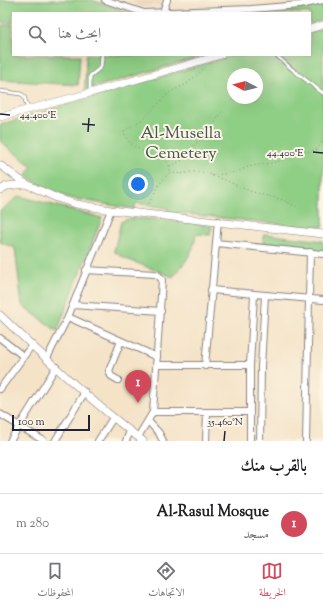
<!DOCTYPE html>
<html lang="ar">
<meta charset="utf-8">
<style>
:root{--surface:#fff;--page:#f2f2f2;--text:#202124;--muted:#757577;--line:#e0e0e0;--accent:#d1495b}
body{margin:0;font-family:"Sorts Mill Goudy",Amiri,serif;background:var(--page);color:var(--text);direction:rtl}
.compass{position:absolute;left:227px;top:68px;width:36px;height:36px;border-radius:50%;background:var(--surface);box-shadow:0 4px 16px #0002;rotate:277deg}
.scale{position:absolute;left:12px;bottom:10px;width:78px;box-sizing:border-box;padding-left:4px;border:2px solid #22223b;border-top:0;font-size:11px;line-height:14px;white-space:nowrap;color:#22223b;-webkit-text-stroke:3px #fcf5e5;paint-order:stroke}
.you{position:absolute;left:138px;top:184px;width:14px;height:14px;margin:-10px;border:3px solid #fff;border-radius:50%;background:#1a73e8;box-shadow:0 0 0 6px #1a73e833}
.badge{display:grid;place-items:center;width:26px;height:26px;border-radius:50%;background:var(--accent);color:#fff;font-size:13px;font-weight:700}
.pin{position:absolute;translate:-50% -33px;filter:drop-shadow(0 1px 2px #0008)}
.pin::after{content:'';position:absolute;top:21px;width:14px;height:12px;background:inherit;clip-path:polygon(0 0,100% 0,50% 100%)}
.list{margin:0;padding:0;list-style:none}
h2{display:flex;justify-content:space-between;align-items:center;height:52px;margin:0;padding:0 16px;font-size:17px}
h2 small{font-size:13px;font-weight:400;color:var(--muted)}
.list li{display:grid;grid-template-columns:26px 1fr auto;gap:12px;align-items:center;box-sizing:border-box;height:60px;padding:0 16px;border-top:1px solid var(--line)}
.list b{display:block;font-size:15px;white-space:nowrap}
.list p{margin:0;font-size:13px;white-space:nowrap;color:var(--muted)}
.list em{font-size:13px;font-style:normal;color:var(--muted)}
.icon{flex:none;width:22px;height:22px;fill:none;stroke:currentColor;stroke-width:2;stroke-linecap:round;stroke-linejoin:round}
.map{position:relative;flex:none;width:323px;height:441px;overflow:hidden;direction:ltr}
.search{position:absolute;background:var(--surface);box-shadow:0 4px 16px #0002;left:12px;right:12px;top:12px;height:44px;display:flex;align-items:center;gap:10px;box-sizing:border-box;padding:0 14px;border-radius:0px;color:var(--muted);font-size:15px}
.sheet{height:112px;background:var(--surface)}
nav{display:flex;justify-content:space-around;align-items:center;box-sizing:border-box;height:56px;border-top:1px solid var(--line);background:var(--surface);font-size:11px;color:var(--muted)}
nav a{display:grid;justify-items:center;gap:2px}
nav .on{color:var(--accent)}
.map>svg:first-child{display:block}
</style>
<div class="map">
<svg width="323" height="441" viewBox="0 0 323 441">
<rect width="100%" height="100%" fill="#fcf5e5"/>
<filter id="ink" filterUnits="userSpaceOnUse"><feTurbulence type="fractalNoise" baseFrequency=".025" numOctaves="2"/><feDisplacementMap in="SourceGraphic" scale="8" xChannelSelector="R" yChannelSelector="G"/><feConvolveMatrix kernelMatrix="1 2 1 2 8 2 1 2 1" color-interpolation-filters="sRGB"/></filter>
<filter id="wash" filterUnits="userSpaceOnUse"><feTurbulence type="fractalNoise" baseFrequency=".012" numOctaves="4" result="noise"/><feDisplacementMap in="SourceGraphic" scale="16" xChannelSelector="R" yChannelSelector="G"/><feGaussianBlur stdDeviation="0.9" result="paint"/><feColorMatrix in="noise" values="0 0 0 0 0 0 0 0 0 0 0 0 0 0 0 0 0 1.4 0 .05"/><feComposite in="paint" operator="in"/></filter>
<g filter="url(#wash)">
<rect width="100%" height="100%" fill="#f4e3c7"/>
<path fill="#e9d3b7" d="M123 0H162L160 5 140 6Z"/>
<g fill="#8fce85" stroke="#587860" fill-rule="evenodd">
<path d="M0 0H92L130 13H13V23L0 22Z"/>
<path d="M323 4V20L310 24V13H206L302 7Z"/>
<path d="M2 25H13V55H80L78 85 0 80Z"/>
<path d="M323 29V227L298 226 167 212V208L136 203 134 209 70 198 51 192 26 176 32 166 4 145 0 140V126L3 124 85 99 235 55H310V33ZM233 74H257V98H233Z"/>
<path d="M86 55H207L85 90Z"/>
<path d="M19 196 102 218 57 331 22 305 15 248 0 242V211Z"/>
<path d="M127 219H158L212 226 210 235 196 234C194 253 185 262 173 277L124 258 114 251 121 222Z"/>
<path d="M264 234 323 241V252L263 244Z"/>
</g>
</g>
<g filter="url(#ink)">
<g fill="none" stroke-linecap="round" stroke-linejoin="round">
<defs>
<g id="service">
<path d="M276 55 293 70 323 93"/>
<path d="M0 91 21 94 24 96 28 110"/>
<path d="M90 93V76L101 67 102 55"/>
</g>
<g id="minor">
<path d="M105 0 144 13 251 9 300 5 323 0"/>
<path d="M163 12 167 0"/>
<path d="M216 243 323 254"/>
<path d="M86 270 155 274 159 276 162 280 153 412 138 437"/>
<path d="M211 290 323 300"/>
<path d="M73 305 161 311"/>
<path d="M68 317 157 357"/>
<path d="M0 338 23 356"/>
<path d="M47 358 68 317 111 210"/>
<path d="M157 365H250"/>
<path d="M205 366 218 221"/>
<path d="M118 380 111 376 109 371 121 341"/>
<path d="M0 389 32 345"/>
<path d="M153 412H250"/>
<path d="M0 414 44 441"/>
<path d="M148 421 159 433 163 441"/>
<path d="M10 441 56 367"/>
<path d="M55 441 85 392"/>
<path d="M98 441 113 418"/>
<path d="M126 441 130 431"/>
<path d="M206 441 207 412"/>
<path d="M250 441V365L254 295"/>
<path d="M260 441 261 367 265 295"/>
<path d="M306 441 310 252"/>
</g>
<g id="tertiary">
<path d="M310 29 323 25"/>
<path d="M0 117 90 93 221 55"/>
<path d="M0 165 26 184 57 198 76 204 111 210 323 234"/>
<path d="M0 190 7 186 26 184"/>
<path d="M0 315C46 359 93 403 143 441"/>
</g>
</defs>
<use href="#service" stroke="#8b8281" stroke-width="4.5"/>
<use href="#minor" stroke="#8b8281" stroke-width="8"/>
<use href="#tertiary" stroke="#8b8281" stroke-width="8"/>
<g stroke="#8b8281" stroke-width="1" stroke-dasharray="1 3" stroke-linecap="butt">
<path d="M170 166 183 160 196 143 208 133 222 112"/>
<path d="M170 172C182 176 188 171 198 172 217 174 235 186 253 192 270 197 285 198 299 209"/>
<path d="M212 176 236 172 248 167 259 165 277 162 290 156 317 149 319 147 323 139"/>
<path d="M147 207 158 186 170 172C170 168 169 163 166 161 152 151 128 152 124 131L143 119 170 92 187 84 205 67"/>
</g>
<use href="#service" stroke="#fff" stroke-width="3"/>
<use href="#minor" stroke="#fff" stroke-width="6"/>
<use href="#tertiary" stroke="#fff" stroke-width="7"/>
</g>
</g>
<path fill="none" stroke="#22223b" stroke-width="1.5" d="M0 114 10 115M82 124 95 125M88 132 89 118M313 152 323 153M224 441 225 431"/>
<g text-anchor="middle" stroke-width="4" stroke-linejoin="round" paint-order="stroke">
<g font-size="17" fill="#435651" stroke="#fcf5e5">
<text x="181" y="138">Al-Musella<tspan x="181" dy="20">Cemetery</tspan></text>
</g>
</g>
<g font-size="10" text-anchor="middle" fill="#22223b" stroke="#fcf5e5" stroke-width="4" stroke-linejoin="round" paint-order="stroke">
<text x="38" y="118">44.400°E</text>
<text x="285" y="156">44.400°E</text>
<text x="225" y="425">35.460°N</text>
</g>
</svg>
<svg class="compass" viewBox="-18 -18 36 36"><path d="M0-13l5 13h-10z" fill="#e53935"/><path d="M0 13l5-13h-10z" fill="#757577"/></svg>
<div class="scale">100 m</div>
<div class="you"></div>
<div class="pin badge" style="left:138px;top:403px">1</div>
<div class="search"><svg class="icon" aria-label="search" viewBox="0 0 24 24"><circle cx="10" cy="10" r="6"/><path d="M15 15l6 6"/></svg>ابحث هنا</div>
</div>
<section class="sheet">
<h2>بالقرب منك<small></small></h2>
<ul class="list">
<li><span class="badge">1</span><div><b>Al-Rasul Mosque</b><p>مسجد</p></div><em>280 m</em></li>
</ul>
</section>
<nav>
<a class="on"><svg class="icon" aria-label="map" viewBox="0 0 24 24"><path d="M3 6l6-2 6 2 6-2v14l-6 2-6-2-6 2zM9 4v14M15 6v14"/></svg>الخريطة</a>
<a><svg class="icon" aria-label="directions" viewBox="0 0 24 24"><path d="M12 3l9 9-9 9-9-9zM9 14v-3h6M13 9l2 2-2 2"/></svg>الاتجاهات</a>
<a><svg class="icon" aria-label="saved" viewBox="0 0 24 24"><path d="M7 4h10v16l-5-4-5 4z"/></svg>المحفوظات</a>
</nav>
